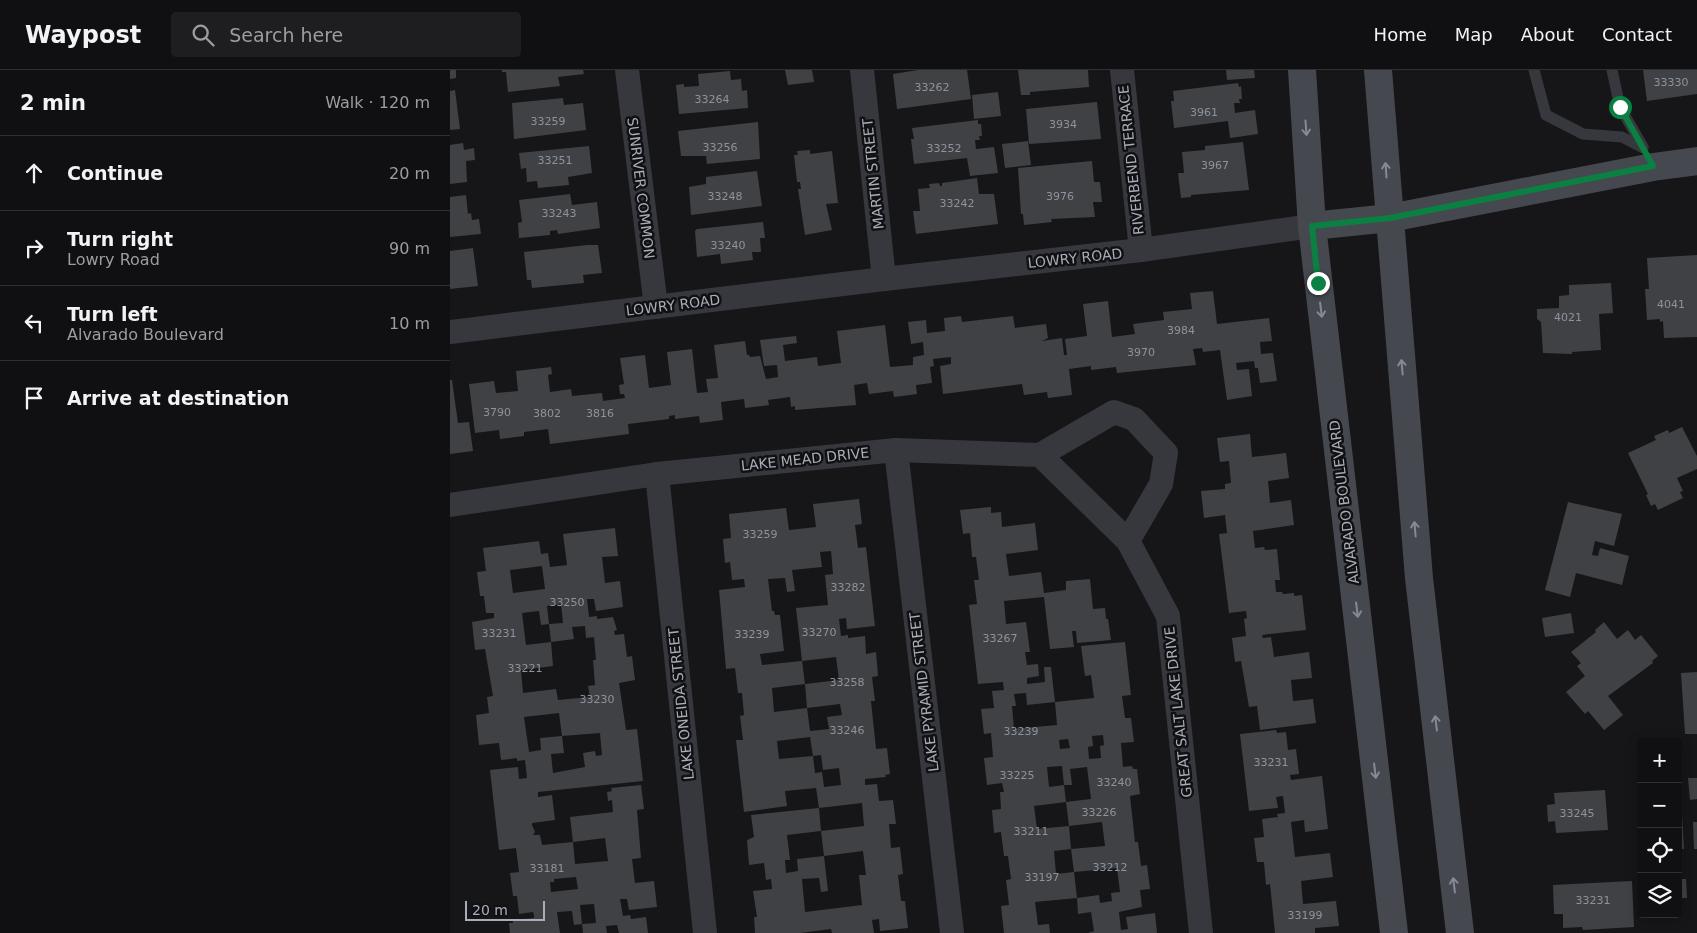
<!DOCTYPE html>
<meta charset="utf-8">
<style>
:root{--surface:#101012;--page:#1e1e20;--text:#f1f3f6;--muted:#9c9d9f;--line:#303032}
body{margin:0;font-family:"DejaVu Sans",sans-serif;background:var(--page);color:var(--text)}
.controls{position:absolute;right:15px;bottom:15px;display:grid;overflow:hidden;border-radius:5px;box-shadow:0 2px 12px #0003}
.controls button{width:45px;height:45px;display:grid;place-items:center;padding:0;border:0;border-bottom:1px solid var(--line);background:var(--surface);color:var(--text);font:25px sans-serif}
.scale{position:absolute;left:15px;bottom:12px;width:80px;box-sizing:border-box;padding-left:5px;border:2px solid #a7aeb9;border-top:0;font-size:14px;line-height:18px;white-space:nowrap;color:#a7aeb9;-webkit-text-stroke:4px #111113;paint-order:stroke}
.stop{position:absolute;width:15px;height:15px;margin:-11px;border:4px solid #0b8043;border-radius:50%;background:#fff}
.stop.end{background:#0b8043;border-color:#fff;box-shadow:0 1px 5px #0008}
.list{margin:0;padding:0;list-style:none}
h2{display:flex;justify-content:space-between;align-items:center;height:65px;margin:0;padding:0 20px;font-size:21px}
h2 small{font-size:16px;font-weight:400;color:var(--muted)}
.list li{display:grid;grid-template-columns:32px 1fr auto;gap:15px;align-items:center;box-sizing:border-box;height:75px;padding:0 20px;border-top:1px solid var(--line)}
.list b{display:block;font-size:19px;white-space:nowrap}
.list p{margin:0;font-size:16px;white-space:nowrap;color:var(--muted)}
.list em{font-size:16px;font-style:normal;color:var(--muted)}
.icon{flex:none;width:28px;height:28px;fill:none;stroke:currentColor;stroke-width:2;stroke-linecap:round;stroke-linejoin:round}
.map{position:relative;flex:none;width:1247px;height:863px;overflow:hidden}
header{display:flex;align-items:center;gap:30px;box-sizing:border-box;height:70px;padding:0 25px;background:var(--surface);border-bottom:1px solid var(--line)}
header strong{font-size:24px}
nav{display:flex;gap:28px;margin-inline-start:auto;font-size:18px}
.search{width:350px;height:45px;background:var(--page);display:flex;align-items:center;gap:12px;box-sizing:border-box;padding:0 18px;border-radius:5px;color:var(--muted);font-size:19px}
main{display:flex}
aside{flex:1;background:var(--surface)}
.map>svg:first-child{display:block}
</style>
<header>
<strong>Waypost</strong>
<div class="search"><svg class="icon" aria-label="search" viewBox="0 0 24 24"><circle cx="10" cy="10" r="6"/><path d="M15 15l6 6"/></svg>Search here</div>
<nav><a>Home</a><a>Map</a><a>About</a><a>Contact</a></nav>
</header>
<main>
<aside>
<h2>2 min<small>Walk · 120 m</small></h2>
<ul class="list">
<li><svg class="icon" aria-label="ahead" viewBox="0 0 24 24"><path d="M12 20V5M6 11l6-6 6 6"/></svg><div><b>Continue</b></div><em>20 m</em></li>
<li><svg class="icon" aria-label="right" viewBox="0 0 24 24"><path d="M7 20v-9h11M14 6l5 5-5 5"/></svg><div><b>Turn right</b><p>Lowry Road</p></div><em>90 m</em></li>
<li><svg class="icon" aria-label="left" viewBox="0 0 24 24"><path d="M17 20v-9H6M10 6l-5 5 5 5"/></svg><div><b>Turn left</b><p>Alvarado Boulevard</p></div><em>10 m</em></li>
<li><svg class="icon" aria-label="arrive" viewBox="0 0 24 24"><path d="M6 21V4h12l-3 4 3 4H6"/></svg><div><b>Arrive at destination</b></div></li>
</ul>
</aside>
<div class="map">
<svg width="1247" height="863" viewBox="0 0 1247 863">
<rect width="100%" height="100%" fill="#161618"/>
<g fill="#404145" fill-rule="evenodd">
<path d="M0 0H6V8L0 9Z"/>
<path d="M52 0H133L134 4 108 7 110 16 58 22 56 2H52Z"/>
<path d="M335 0H362L364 12 338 15Z"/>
<path d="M468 0H517L521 29 447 39 443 4Z"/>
<path d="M568 0H638L639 17 580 22V25H571Z"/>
<path d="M776 0H804L805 8 777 10Z"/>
<path d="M1193 0H1247V24L1197 31Z"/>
<path d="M280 1 281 10 291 9 292 21 297 20 298 38 229 44 226 15 234 14V17L249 16 248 4Z"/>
<path d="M788 13 789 17 791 16 792 29H789L790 33H784L785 43 805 40 808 64 780 68 778 51 724 58 721 31H724L723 21Z"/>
<path d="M5 20 10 59 0 60V21Z"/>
<path d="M548 22 551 46 524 49 522 25Z"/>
<path d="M113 28 114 35 133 33 136 60 64 69 62 33Z"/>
<path d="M647 32 651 69 579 74 576 39Z"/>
<path d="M528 50V54H531L532 66H529L530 70H525L526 79 544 77 548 103 520 106 517 88 464 94 461 69H464L462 58Z"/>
<path d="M308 52 310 89 257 94 256 86H231L228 61Z"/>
<path d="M578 71 581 95 555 98 552 74Z"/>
<path d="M793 72 799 120 741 125V127L731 128 728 103H734L732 82 755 80V76Z"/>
<path d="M13 73 14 80 24 78 25 90 16 91 17 112 0 114V75Z"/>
<path d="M139 76 142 103 118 107 119 115 88 118 87 111 77 112 76 98 71 99 69 83Z"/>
<path d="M360 80V84L382 81 388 133 376 134 382 160 355 165 348 119H351L350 112H347L344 85H348L347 81Z"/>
<path d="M642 91 644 112H650L652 132H643L645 147 601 149 602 152 574 155 573 144H571L568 98Z"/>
<path d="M307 101 312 136 241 145 239 117 256 114V107Z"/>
<path d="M527 108 529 124H544L548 154 466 164 463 141H470L468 119 480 118 479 114 489 113 490 116H492V113Z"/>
<path d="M120 124 122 135 147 132 150 158 108 164 107 160 100 161V165L69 168 68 153 72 152 69 130Z"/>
<path d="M16 125 18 144 21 143 22 150 29 149 31 164 0 167V127Z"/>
<path d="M313 152 315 168H310L311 182H302L303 190 271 194 270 184 247 187 245 161 247 159Z"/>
<path d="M137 175H148L152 203 133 205 134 213 82 218 81 210H77L74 182Z"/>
<path d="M23 178 28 216 0 219V181Z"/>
<path d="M1247 185V267L1214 268 1213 251 1210 252V249L1197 250 1195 219H1199L1197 188Z"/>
<path d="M1161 213 1163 243 1149 244 1151 280 1122 282V284L1093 283 1091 252 1087 249V239L1109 238V226L1119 225V215Z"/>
<path d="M763 221 767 254 819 248 822 271 810 272 811 284 823 283 827 311 810 313 808 298H805L804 291 786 293 787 300 799 299 802 326 777 330 770 280 753 282 752 278 743 279 746 295 667 303 666 297 641 300V296L619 299 622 325 598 328 597 322 574 325 572 314 493 324 490 296 501 294V287L483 289 484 296 480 297 482 313 466 315 467 324 444 327 443 321 419 324 417 313 404 315 406 335 345 340V336L341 337 340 327 318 330 319 335 295 338 294 329 271 332 273 350 250 353 249 346 225 349V345L219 346V349L178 354 179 364 100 374 98 359 74 362V366L50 369 49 360 25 363 19 314 44 311 46 323 68 321 66 301 101 297 102 304 98 305 100 322 121 319 122 326 152 323 153 331 175 328 174 324H170L169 315 174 314 170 288 195 285 199 318 221 315 217 282 242 279 247 323 258 322 256 309 268 308 264 275 295 271 297 285H299L300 287 310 286 316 309 328 307 327 295 314 296 310 270 346 266 347 273 333 275 335 291 367 287 368 296 391 293 387 261 435 255 440 297 463 295V287L474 285 473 272 461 274 458 252 476 250 477 263 495 261 494 248 511 246 512 252 563 246 565 258 596 254 598 268 592 271 612 268 614 285H617L615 269 637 266 633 234 658 231 662 267 685 264 683 254 714 250 713 242 742 239 740 223Z"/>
<path d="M0 310H2L8 353 19 352 23 381 0 384Z"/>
<path d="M1232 357 1247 386V399L1227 408 1233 421 1230 422 1233 428 1208 440 1205 434 1201 436 1196 425 1198 424 1178 383 1206 370 1204 366 1218 360 1219 363Z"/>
<path d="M800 364 802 387 836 383 839 408 818 411 820 433 841 430 844 455 803 461 805 478 814 477 815 480 827 479 830 510H825L826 522H832L833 524 844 523V526L852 525 856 560 812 565 813 568 821 567 824 587 859 582 862 608 841 610 843 631 863 629 866 653 810 660 807 636 799 637 791 591 785 592 782 568 796 566 794 549 797 548 796 541 779 543 769 464 777 463 775 445 754 448 751 421 775 419V414L781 413 779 391 770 392 767 368Z"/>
<path d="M409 429 412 454 405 455 408 478 416 477 425 556 397 559 396 548 389 549 391 566 398 565V568L415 566 416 584 426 582 428 606 422 607 425 631H421L426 679 437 678 440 704 435 705 436 707 415 709V715L427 714 429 731 443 730 446 754H439L441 778 450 777 453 804 448 805 451 831H455L458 858 430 861 429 849 422 850 424 863H382L381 859 350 863H305L304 847H307L303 821 322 819 321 809 316 810 314 793 299 795 297 770 304 767 301 745 369 738 371 761 337 765 340 790H335L336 803 348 801 347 789 374 786 371 761 414 756 412 733 369 738 366 718 335 721 337 736 294 742 286 670H293L290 646 294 645 292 623H288L285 598 276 599 269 520 295 517 294 509 282 510 280 492 275 493 273 469 281 468 279 444 336 438 339 460 366 457 363 434ZM381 481 383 504 375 505 378 535 346 538 352 591 312 595 310 584 334 581 330 545H325L324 541H322L318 509 335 508 337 522 345 521 342 500 372 497 370 482ZM386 587 389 610 355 614 357 638 390 634 392 645 377 647 379 659 360 661 357 638 324 642 322 618 355 614 352 591ZM360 667 363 686 371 685 373 700 389 698 391 715 374 717 372 702 365 703 363 686 329 689 327 671ZM413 781 416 805H409L412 835 355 842 352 809 369 808 371 822 378 821 374 786Z"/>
<path d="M1118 432 1172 444 1164 476 1145 471 1142 485 1148 486 1150 478 1179 486 1172 515 1126 503 1120 527 1095 520Z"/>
<path d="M541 437V443L551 442 552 457 585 453 588 480 556 484 559 506 591 502 594 523 616 520V511L640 509 643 539 655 538 656 549H658L661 570 627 573 626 561H622L624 577 600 579 594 527 554 531 556 554 576 552 580 582H575L577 595 588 594 589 606 577 608V614L595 612 594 597H601L605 632 644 628 641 605 635 606 631 576 675 572 681 625 672 626 675 648H681L684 672 671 673 673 697 682 696 683 699H687L690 724 680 726 685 772H688L691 796 697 795 700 819 690 820 692 837 669 842 671 860 678 859 676 847 705 843 707 863H638L644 861 641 842 628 844 627 828 585 832 588 855 599 854 600 863H554L551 836 559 835 556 810 561 809 558 786H554L551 762 544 763 542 740 551 739 550 722H554L552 713 537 715 534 688 543 687 541 663 534 664 531 639 544 638 542 621 554 620 553 612 528 614 519 535 527 534 524 510H529L526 487H522L520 463 513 464 510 440ZM576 623 577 635 605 632 607 655 564 659 562 636H566L564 624ZM653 665 654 675 650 676 651 688 639 689 638 677 643 676 642 666ZM618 669 620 678 610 679 609 670ZM612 696 614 715H622L620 699 637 697 641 729 616 732 614 715 599 717 597 697ZM616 732 619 756 652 752 655 776 621 779 619 756 587 759 584 736ZM621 779 624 802 667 798 670 822 661 823 662 831 650 833 649 825 627 828 624 802 606 804 604 781Z"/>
<path d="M165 458 168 486 152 487 155 513 170 511 173 537 146 541 144 529H137L139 547 147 546V549L163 547 167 560 164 561 165 565 174 564 177 587 182 586 185 610 169 613 176 660 187 659 193 711 88 722V727L102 725 105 750 82 753V755L85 762 83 765H90L92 775 123 772 120 747 163 742 162 730 158 731 157 722 162 721 161 718 191 715 194 739 187 740 191 788 182 789 185 813 204 811 207 837 179 840 177 829H170L173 846 180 845 181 849 196 847 198 863H169L167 855 156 856 157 863H133L132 854 124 855 122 841 107 842 110 863H60L59 853H63V850L84 848V845L83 842 69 844 67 826H63L60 803 69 802 66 778 49 780 40 700 68 697 69 709 77 708 75 690 67 691V688L51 690 49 673 29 675 26 645 39 643 37 627 43 626 35 579 25 580 22 552 44 548V543H36L34 526H30L27 502 36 501 33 478 89 471 91 484 98 483 100 497 117 495 113 464ZM92 496 95 519 63 523 60 500ZM111 534 113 553 99 554 101 572 124 569 122 557 135 556 136 568 144 567 146 590H143L145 615 138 616 140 627 108 630 106 619 73 623 71 600 103 596 101 572 76 575 72 543 89 541 91 555 99 554 97 536ZM109 643 112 666 150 663 152 685 146 686 145 681 133 683 135 697 103 703 101 684 114 683 112 666 90 668 91 680 79 682 74 647ZM155 768 158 791 125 794 123 772ZM126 807 128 819 101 822 100 812H104V809ZM144 834 146 853 132 854 130 835Z"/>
<path d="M1121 543 1124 563 1095 567 1092 548Z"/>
<path d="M1154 552 1167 569 1178 560 1185 570 1191 565 1208 586 1202 591 1203 593 1158 626 1173 645 1154 660 1138 641 1135 644 1116 622 1135 606 1127 596 1131 593 1121 582 1146 562 1145 560Z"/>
<path d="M1247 602V664H1235L1231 603Z"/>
<path d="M826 660 827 663 836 662 838 680 846 679 849 704 840 705 841 710 872 706 878 759 855 762 854 750 841 752 845 787 880 783 883 807 851 811 853 834 886 831 889 856 865 858V863H825L820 814 816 815 814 792H807L804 768 814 767 812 749 828 747 827 744 835 743 833 726 826 727 828 738 799 741 790 664Z"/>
<path d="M1238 708H1247V729L1240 730Z"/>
<path d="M1155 720 1158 760 1106 763 1105 751 1098 752 1097 735 1105 734 1104 723Z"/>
<path d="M1228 744H1232L1234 779H1228Z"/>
<path d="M1243 752H1247V779H1244Z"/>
<path d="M1228 809H1236L1237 828H1228Z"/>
<path d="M1182 811 1184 857 1133 860 1132 857 1113 858V844H1104L1103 815Z"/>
</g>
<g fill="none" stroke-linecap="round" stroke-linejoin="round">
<g stroke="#37383e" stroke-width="11">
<path d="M1084 0 1096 45 1133 64 1172 67 1193 78"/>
<path d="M1162 0 1170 37 1193 77"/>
</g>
<g stroke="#37383e" stroke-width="24">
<path d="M177 0 206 237"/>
<path d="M412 0 434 209"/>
<path d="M672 0 691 180"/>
<path d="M0 262 434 209 691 180 862 156"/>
<path d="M446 380 502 863"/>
<path d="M590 385 664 342 684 349 716 383 711 414 678 471"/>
<path d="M207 404 255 863"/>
<path d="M0 435 207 404 446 380 590 385 678 471 718 546 751 863"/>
</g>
<g stroke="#45484e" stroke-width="28">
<path d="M852 0 862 156 944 863"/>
<path d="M928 0 969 508 1010 863"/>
<path d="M862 156 940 148 1203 97 1247 91"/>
</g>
</g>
<defs><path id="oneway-shaft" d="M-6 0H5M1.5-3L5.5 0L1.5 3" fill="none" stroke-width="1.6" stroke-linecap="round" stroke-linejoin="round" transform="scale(1.25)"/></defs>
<g stroke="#858a94">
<use href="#oneway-shaft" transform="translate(856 58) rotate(86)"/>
<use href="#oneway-shaft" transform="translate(936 100) rotate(-94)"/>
<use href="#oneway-shaft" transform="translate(871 240) rotate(83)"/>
<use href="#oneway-shaft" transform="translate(952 297) rotate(-95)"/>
<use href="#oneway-shaft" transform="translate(965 459) rotate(-95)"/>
<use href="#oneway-shaft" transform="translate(907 540) rotate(83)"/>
<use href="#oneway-shaft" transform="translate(986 653) rotate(-97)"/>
<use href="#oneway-shaft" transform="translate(925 701) rotate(83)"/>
<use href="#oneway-shaft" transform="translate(1004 815) rotate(-97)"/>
</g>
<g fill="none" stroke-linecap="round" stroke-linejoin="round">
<path stroke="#0b8043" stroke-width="6" d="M868 213 862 156 940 148 1203 96 1170 37"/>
</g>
<g text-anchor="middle" stroke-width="5" stroke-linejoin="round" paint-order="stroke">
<g font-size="11" fill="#8d939c">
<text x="1221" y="16">33330</text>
<text x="482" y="21">33262</text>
<text x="262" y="33">33264</text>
<text x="754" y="46">3961</text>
<text x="98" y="55">33259</text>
<text x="613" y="58">3934</text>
<text x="270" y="81">33256</text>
<text x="494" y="82">33252</text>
<text x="105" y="94">33251</text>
<text x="765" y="99">3967</text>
<text x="275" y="130">33248</text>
<text x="610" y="130">3976</text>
<text x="507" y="137">33242</text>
<text x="109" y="147">33243</text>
<text x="278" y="179">33240</text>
<text x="1221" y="238">4041</text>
<text x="1118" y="251">4021</text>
<text x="731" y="264">3984</text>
<text x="691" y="286">3970</text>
<text x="47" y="346">3790</text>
<text x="97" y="347">3802</text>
<text x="150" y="347">3816</text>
<text x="310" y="468">33259</text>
<text x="398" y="521">33282</text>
<text x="117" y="536">33250</text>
<text x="369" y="566">33270</text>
<text x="49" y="567">33231</text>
<text x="302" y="568">33239</text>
<text x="550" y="572">33267</text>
<text x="75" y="602">33221</text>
<text x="397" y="616">33258</text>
<text x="147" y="633">33230</text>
<text x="397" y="664">33246</text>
<text x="571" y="665">33239</text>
<text x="821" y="696">33231</text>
<text x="567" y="709">33225</text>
<text x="664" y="716">33240</text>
<text x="649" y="746">33226</text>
<text x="1127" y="747">33245</text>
<text x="581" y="765">33211</text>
<text x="660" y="801">33212</text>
<text x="97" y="802">33181</text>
<text x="592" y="811">33197</text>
<text x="1143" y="834">33231</text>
<text x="855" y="849">33199</text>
</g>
<g font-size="14" fill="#a7aeb9" stroke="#111113">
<text transform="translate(681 90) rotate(-96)" y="5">RIVERBEND TERRACE</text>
<text transform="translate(423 104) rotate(-96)" y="5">MARTIN STREET</text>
<text transform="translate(191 118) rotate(83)" y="5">SUNRIVER COMMON</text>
<text transform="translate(625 188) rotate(-6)" y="5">LOWRY ROAD</text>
<text transform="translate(223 235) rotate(-7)" y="5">LOWRY ROAD</text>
<text transform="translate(355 389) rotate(-6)" y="5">LAKE MEAD DRIVE</text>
<text transform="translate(894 432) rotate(-97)" y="5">ALVARADO BOULEVARD</text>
<text transform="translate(474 622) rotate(-97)" y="5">LAKE PYRAMID STREET</text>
<text transform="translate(231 634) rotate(-96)" y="5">LAKE ONEIDA STREET</text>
<text transform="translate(728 642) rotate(-96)" y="5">GREAT SALT LAKE DRIVE</text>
</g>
</g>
</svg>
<div class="controls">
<button>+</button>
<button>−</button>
<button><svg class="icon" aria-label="locate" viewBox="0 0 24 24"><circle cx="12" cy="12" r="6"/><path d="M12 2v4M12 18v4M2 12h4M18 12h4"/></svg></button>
<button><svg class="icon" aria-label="layers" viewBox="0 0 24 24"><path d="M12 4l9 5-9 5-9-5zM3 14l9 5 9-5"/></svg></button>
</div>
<div class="scale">20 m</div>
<div class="stop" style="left:1170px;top:37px"></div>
<div class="stop end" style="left:868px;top:213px"></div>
</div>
</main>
